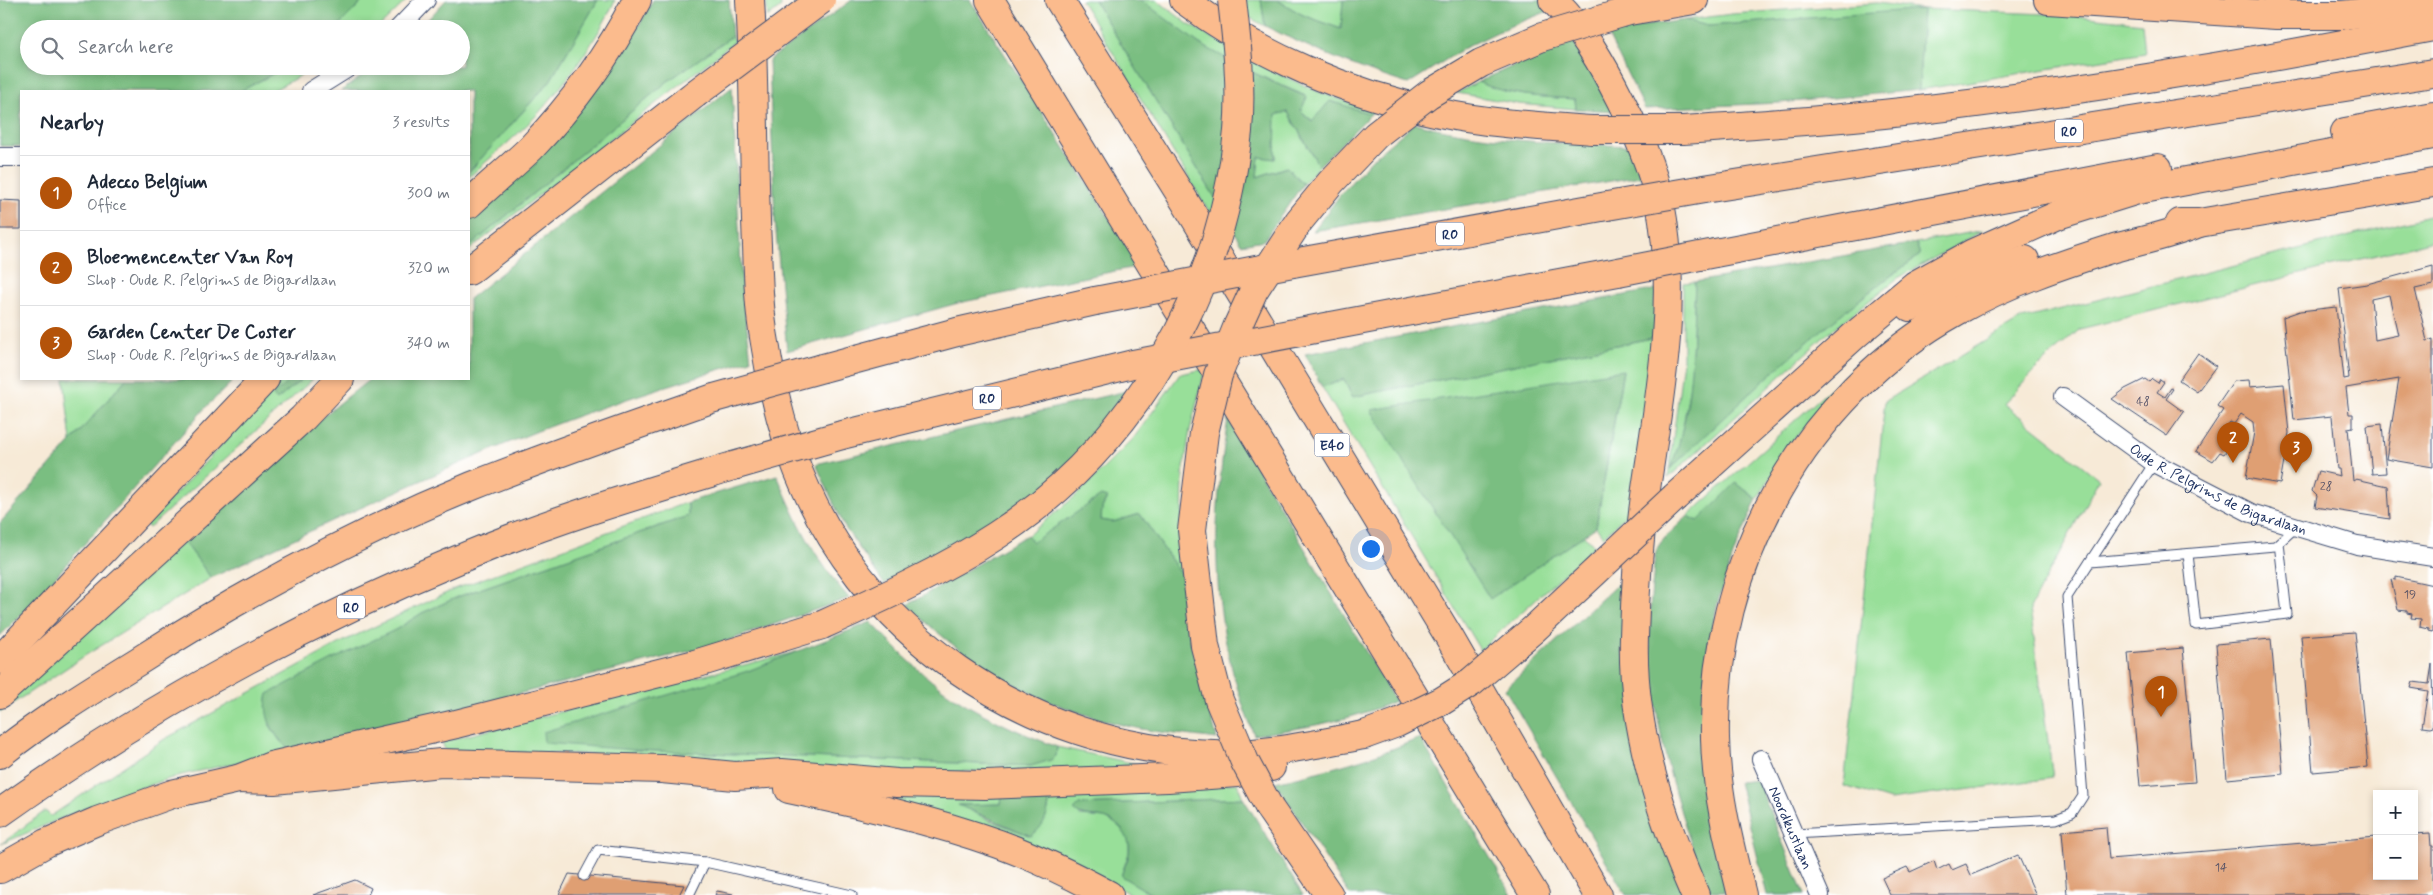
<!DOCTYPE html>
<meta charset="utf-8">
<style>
:root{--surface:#fff;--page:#f2f2f3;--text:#1f2937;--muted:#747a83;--line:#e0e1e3;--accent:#b45309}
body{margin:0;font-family:Mynerve,sans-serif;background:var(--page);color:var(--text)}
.controls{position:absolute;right:15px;bottom:15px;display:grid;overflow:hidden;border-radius:0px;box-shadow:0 2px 8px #0003}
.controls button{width:45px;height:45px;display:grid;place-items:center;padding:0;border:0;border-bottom:1px solid var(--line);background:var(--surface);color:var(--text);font:25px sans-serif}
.you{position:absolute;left:1370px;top:548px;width:18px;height:18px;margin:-12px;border:4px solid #fff;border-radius:50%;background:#1a73e8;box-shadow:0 0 0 8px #1a73e833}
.badge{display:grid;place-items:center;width:32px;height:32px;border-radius:50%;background:var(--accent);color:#fff;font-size:16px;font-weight:700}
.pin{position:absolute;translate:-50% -41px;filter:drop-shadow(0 1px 2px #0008)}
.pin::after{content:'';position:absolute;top:26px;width:18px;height:15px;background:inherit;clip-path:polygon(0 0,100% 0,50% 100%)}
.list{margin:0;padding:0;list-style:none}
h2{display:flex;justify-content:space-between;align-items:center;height:65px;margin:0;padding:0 20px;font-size:21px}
h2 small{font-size:16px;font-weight:400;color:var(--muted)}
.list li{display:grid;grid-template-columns:32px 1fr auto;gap:15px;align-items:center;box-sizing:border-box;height:75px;padding:0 20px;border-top:1px solid var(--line)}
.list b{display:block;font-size:19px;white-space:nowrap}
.list p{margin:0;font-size:16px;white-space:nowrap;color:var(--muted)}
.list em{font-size:16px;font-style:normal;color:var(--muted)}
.icon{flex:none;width:28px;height:28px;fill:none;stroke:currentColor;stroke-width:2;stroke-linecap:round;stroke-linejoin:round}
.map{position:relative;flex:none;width:2433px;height:895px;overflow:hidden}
.search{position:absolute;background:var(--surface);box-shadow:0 2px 8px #0003;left:20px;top:20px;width:450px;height:55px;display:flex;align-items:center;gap:12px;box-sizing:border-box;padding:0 18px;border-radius:28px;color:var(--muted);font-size:19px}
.panel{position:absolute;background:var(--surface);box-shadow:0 2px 8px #0003;left:20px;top:90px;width:450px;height:290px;border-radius:0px}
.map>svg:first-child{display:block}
</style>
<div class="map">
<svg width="2433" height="895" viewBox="0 0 2433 895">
<rect width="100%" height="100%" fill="#fff"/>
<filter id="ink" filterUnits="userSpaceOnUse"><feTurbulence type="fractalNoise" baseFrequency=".02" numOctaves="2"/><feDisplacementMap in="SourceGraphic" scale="10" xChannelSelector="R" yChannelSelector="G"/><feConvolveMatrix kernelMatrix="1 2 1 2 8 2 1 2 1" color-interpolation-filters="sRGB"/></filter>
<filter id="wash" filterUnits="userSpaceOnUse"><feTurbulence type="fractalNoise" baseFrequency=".0096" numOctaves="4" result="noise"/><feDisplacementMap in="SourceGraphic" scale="20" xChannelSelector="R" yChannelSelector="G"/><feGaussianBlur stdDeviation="1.12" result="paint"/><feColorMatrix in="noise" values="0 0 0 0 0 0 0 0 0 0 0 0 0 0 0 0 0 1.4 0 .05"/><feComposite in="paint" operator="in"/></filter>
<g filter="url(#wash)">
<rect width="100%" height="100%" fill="#f7ead7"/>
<g fill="#98df99" stroke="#5a877c">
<path d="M364 0H407L377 29H335Z"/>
<path d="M598 0H615C598 39 562 89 532 120 512 140 490 158 469 177V172L550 81Z"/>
<path d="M766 0H780L781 7 768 17Z"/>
<path d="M1081 0H1094L1216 199 1213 218Z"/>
<path d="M1141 0H1157L1188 24 1265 68 1319 92 1373 111 1371 114 1330 101 1313 121 1301 111 1306 96C1247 71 1189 44 1141 0Z"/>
<path d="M1220 0H1261L1265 26 1221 2Z"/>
<path d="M1277 0H1343L1341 29 1303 15Z"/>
<path d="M1877 3 1923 9 2071 15 2142 23 2145 53 1919 90 1923 10 1708 26 1685 20 1732 14Z"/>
<path d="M732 36 734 42 469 250V247L668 81Z"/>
<path d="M287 66H318L272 91H241Z"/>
<path d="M1478 82C1509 96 1541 97 1575 99L1576 109 1518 104 1457 93Z"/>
<path d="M1287 111 1319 166 1303 184 1286 167 1257 177 1259 156 1275 159V115Z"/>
<path d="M2433 215V241L2080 329 2039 366 2004 404 2099 479 2030 608 2053 778 1890 800 1844 786 1885 401 2022 319Z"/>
<path d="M1984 230 1898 278 1826 335 1668 478 1683 360V283L1695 282 1691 379 1680 444 1671 468C1749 391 1829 318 1920 255L1916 243Z"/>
<path d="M1657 337 1634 507 1603 537 1596 527 1623 371 1490 598 1584 535 1594 546 1480 650 1322 387 1344 379 1352 397Z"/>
<path d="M1866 357 1869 361 1828 400 1795 438 1757 499 1736 483 1698 521 1688 516Z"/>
<path d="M1205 369 1190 430 1183 474 1181 574 1140 514 1113 522 1101 520 1102 508 1107 499 1033 542 1027 536 1078 494 1133 439 1180 374Z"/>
<path d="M64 379H126L71 442Z"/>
<path d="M284 379H290L273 396 277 399 302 379H313L149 528 146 525Z"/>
<path d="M688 502V516L460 596 422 613 397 629 269 724 280 741 289 749H298L181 775 109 798 1 844 45 811 51 816 163 740 346 640 455 589Z"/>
<path d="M184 541 211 578 86 655 0 712V706Z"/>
<path d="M807 649 748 671 634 750 1031 766 1056 756 1057 747 1151 767 1150 770 871 772 619 755 445 750 442 742Z"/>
<path d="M1237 783 1243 798 1079 805 1080 816 1105 818 1118 825 1129 839V853L1121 876 1153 895H1132L1072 864 871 795H1002L1001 804 960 805 989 820 1031 836 1048 810 1050 796Z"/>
</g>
<g fill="#7abe81" stroke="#4a7670">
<path d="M0 0H364L335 29H29V66H287L241 91H21V146H0Z"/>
<path d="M446 0H598L550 81 469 172V91H341L376 66H461V29H419Z"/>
<path d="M653 0H729L732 36 668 81 469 247V220L523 173 611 69 631 40Z"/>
<path d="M852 0H970L1140 266 958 303 787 351 775 221 769 60Z"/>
<path d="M1094 0H1141L1201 45 1266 79 1307 97 1301 111 1312 121 1330 101 1371 114 1319 166 1288 112 1276 115 1275 159 1259 157 1257 177 1287 167 1303 184 1264 240 1241 244 1216 199Z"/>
<path d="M1261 0H1277L1303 15 1341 29 1343 0H1540L1551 10 1508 27 1466 47 1408 84C1359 69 1311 49 1265 26Z"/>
<path d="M1923 9 1919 90 1779 103 1645 109 1606 31 1685 20 1708 26Z"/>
<path d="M1572 39 1615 111 1576 109 1575 99C1541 97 1509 96 1478 82Z"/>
<path d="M732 87 742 288 751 360C669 385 587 410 508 443 408 485 310 531 211 578L184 541 301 434 370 379H469V299Z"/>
<path d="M1415 123C1486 142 1558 143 1631 146L1641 176 1313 231 1340 195 1372 159Z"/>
<path d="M1916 243 1920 255C1829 318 1749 392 1670 469 1694 411 1692 345 1695 282Z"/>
<path d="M1658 289 1657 337 1352 397 1344 379 1322 387 1305 354Z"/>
<path d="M1623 370 1596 527 1490 599 1371 410Z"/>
<path d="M126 379H235L205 408 26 610 0 636V523Z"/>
<path d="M290 379H302L277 400 273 396Z"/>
<path d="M1135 389C1101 430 1066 470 1024 504 986 535 927 561 884 584L844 526 816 464Z"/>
<path d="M1228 419 1395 701C1350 721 1303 728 1254 735 1210 626 1210 534 1228 419Z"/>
<path d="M777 475C797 522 814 558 849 598L718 644 298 749H289C273 735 262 716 268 694L338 657 397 629 422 613 460 596 688 516V502Z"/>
<path d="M1736 483 1757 499 1734 553 1718 601 1709 642 1704 706 1706 765 1710 823 1725 891H1708C1672 795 1641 690 1652 586 1654 575 1653 559 1657 549 1660 540 1681 523 1688 516L1698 521Z"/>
<path d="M1101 496 1107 498 1102 508 1101 520 1113 522 1140 514 1181 574 1189 635 1217 739C1189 735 1159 733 1131 727 1037 705 977 671 907 605L1027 535 1033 542Z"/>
<path d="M1624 578 1684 895H1626L1505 689Z"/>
<path d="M871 622C893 645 915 669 941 688 975 713 1018 732 1057 747L1056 756 1051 760 1031 766 634 750 544 743 543 732 748 671Z"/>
<path d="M1420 738 1512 895H1350L1275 782C1325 771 1373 758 1420 738Z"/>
<path d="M1757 780 1804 895H1767L1739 782Z"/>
<path d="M1002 795 1050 796C1048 813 1046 825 1031 836L958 805 1001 804Z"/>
<path d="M1243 798 1303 895H1153L1121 876C1123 869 1128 861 1129 853 1132 838 1118 821 1104 818 1092 815 1083 819 1074 810L1079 805Z"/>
</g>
<g id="blocks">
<g fill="#df9f73" fill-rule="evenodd">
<path d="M0 200 21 201V229H0Z"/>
<path d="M2433 266V285L2415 289 2427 341 2433 339V467L2386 459 2399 379 2346 388 2349 414H2353V427L2348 428 2353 481 2356 479 2388 486 2390 519 2315 507 2317 496 2312 491 2318 471 2340 476 2339 469H2337L2332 416 2294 420 2283 317 2300 311 2336 307 2344 379 2349 378 2339 288 2367 284ZM2389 295 2398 335 2375 340 2371 299Z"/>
<path d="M2198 353 2216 366 2197 392 2179 380Z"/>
<path d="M2145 379 2149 382 2152 379 2158 383 2160 379 2164 382 2157 392 2165 397 2171 388 2173 389 2166 399 2184 412 2167 436 2112 399 2125 389Z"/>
<path d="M2249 380 2250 387 2284 384 2289 433 2280 484 2246 478 2254 432 2253 422 2241 414 2234 424 2230 422 2228 425 2239 433 2224 454 2220 452 2213 461 2196 451 2223 410 2217 406 2234 381Z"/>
<path d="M2382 424 2386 473 2372 474 2367 426Z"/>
<path d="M2396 577 2433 585V632L2429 631V629L2420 627 2421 619 2411 618 2412 614 2407 613V611L2398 610 2391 579 2396 580Z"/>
<path d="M2355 632 2368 767 2313 772 2301 636Z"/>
<path d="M2271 639 2283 774 2227 779 2216 644Z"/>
<path d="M2183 648 2195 782 2140 786 2128 653Z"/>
<path d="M2432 664 2433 727 2430 728 2422 727 2428 691 2411 688 2413 682 2429 684Z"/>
<path d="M2106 827 2109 859 2377 837V876H2414V834L2430 833 2431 846H2433V895H2067L2062 831Z"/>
<path d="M2018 855 2036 895H1890L1882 878 1907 867 1910 872 1934 861 1937 870 1949 864 1952 870 1966 864 1971 875Z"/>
<path d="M569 874 684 885 679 895H559Z"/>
<path d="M355 880 371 888 368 895H313Z"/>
<path d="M717 891 733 894 732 895H715Z"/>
</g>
</g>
</g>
<g filter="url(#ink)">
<use href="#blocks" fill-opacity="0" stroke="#3c4b70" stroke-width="1"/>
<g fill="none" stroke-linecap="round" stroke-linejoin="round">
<defs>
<g id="lane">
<path d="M2188 554 2196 625 2287 614 2279 543"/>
<path d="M2090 562 2275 546 2295 528"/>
<path d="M1794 834 2056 819 2072 813 2083 796 2067 597 2154 463"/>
<path d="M584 876 598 850 705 862"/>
<path d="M689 895 705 862 852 895"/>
</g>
<g id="street">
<path d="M398 29 426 0"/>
<path d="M311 91 351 66"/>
<path d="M0 157H21"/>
<path id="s1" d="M2063 397 2154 463 2251 513 2357 545 2433 557"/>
<path id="s2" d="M1761 759 1820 895"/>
</g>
<g id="highway">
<path d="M750 0C755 82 753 163 757 245 758 278 759 311 765 343 771 381 780 421 793 457 856 632 1029 750 1214 754 1265 756 1315 744 1364 735"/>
<path d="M990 0 1535 895"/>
<path d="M1059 0 1184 200 1448 635 1598 895"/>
<path d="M1184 0C1258 56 1350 94 1440 113 1490 124 1542 126 1592 130"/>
<path d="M1553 0C1582 28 1603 65 1621 101 1640 138 1657 178 1663 220 1677 313 1658 404 1645 496 1639 542 1635 590 1634 636 1631 726 1660 814 1695 895"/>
<path d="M2048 0 2276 15H2343L2413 7 2433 9"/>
<path d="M1629 11 1694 0"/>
<path d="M1683 130C1771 124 1858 118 1945 107 2109 87 2271 58 2433 27"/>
<path d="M2345 132 2433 116"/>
<path d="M1704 189 2433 73"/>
<path d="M469 204C489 185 511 167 531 148 573 104 609 54 637 0"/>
<path d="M2180 223H2199L2433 183"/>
<path d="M1715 253 2158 168"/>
<path d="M1293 263 1607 206"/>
<path d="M469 271 695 94"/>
<path d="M1910 307 1933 296 2025 260"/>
<path d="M1331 326 1618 272"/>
<path d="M823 368 957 332 1095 301"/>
<path d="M842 435 1133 364"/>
<path d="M1675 497 1855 335 1915 285 1973 253 2058 215 2138 190 2433 135"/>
<path d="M0 660 265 379"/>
<path d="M0 694 303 418 340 379"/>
<path d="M0 754C43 720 90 691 137 662 243 594 355 534 472 486 552 454 633 426 714 398"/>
<path d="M238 779 274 780 441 763 662 769 735 776 782 773 897 783 985 785 1168 778 1237 773 1271 767"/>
<path d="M789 789C860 804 931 820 999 844 1037 858 1074 876 1109 895"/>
<path d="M1270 809 1329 895"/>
<path d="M0 813C146 709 303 623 469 555 555 519 644 493 733 466"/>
<path d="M0 869 46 843 97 821 172 794 238 779 271 766 456 724 695 664 822 625"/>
<path d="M1742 895C1729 843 1716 792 1715 738 1711 565 1805 395 1957 311 2007 283 2060 265 2114 248 2143 240 2171 235 2199 223"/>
</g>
</defs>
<use href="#lane" stroke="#3c4b70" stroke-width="11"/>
<use href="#street" stroke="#3c4b70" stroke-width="20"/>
<use href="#highway" stroke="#3c4b70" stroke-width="30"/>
<use href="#lane" stroke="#fff" stroke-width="9"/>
<use href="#street" stroke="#fff" stroke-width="18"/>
<use href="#highway" stroke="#fbbb8d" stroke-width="28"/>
<defs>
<g id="highway-bridge">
<path d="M695 94 821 0"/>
<path d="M1592 130H1683"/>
<path d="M1607 206 1704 189"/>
<path d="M1618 272 1715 253"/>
<path d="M1095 301 1293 263"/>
<path d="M1133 364 1331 326"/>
<path d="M714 398 823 368"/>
<path d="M733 466 842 435"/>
<path d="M822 625C882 598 942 571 997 535 1134 446 1222 292 1238 131 1242 87 1237 43 1232 0"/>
<path d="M1364 735 1397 723 1442 701 1472 682 1534 629 1675 497"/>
<path d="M1270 809 1245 762 1219 700 1205 646 1192 530 1204 433 1218 375 1238 325 1254 290 1299 221 1331 182 1376 135 1429 94 1481 63 1542 37 1629 11"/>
</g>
</defs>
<use href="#highway-bridge" stroke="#3c4b70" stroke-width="30" stroke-linecap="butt"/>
<use href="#highway-bridge" stroke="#fbbb8d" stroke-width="28"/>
</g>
</g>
<g text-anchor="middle" stroke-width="4" stroke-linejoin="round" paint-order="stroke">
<g font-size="12" fill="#4c4b63">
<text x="2143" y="405">48</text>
<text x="2326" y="490">28</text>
<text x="2410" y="598">19</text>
<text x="2221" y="871">14</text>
</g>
<g fill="#fff" stroke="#5f6d8e" stroke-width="1">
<rect x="2055" y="119.5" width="28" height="23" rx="4"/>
<rect x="1436" y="222.5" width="28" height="23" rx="4"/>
<rect x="973" y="386.5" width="28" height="23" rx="4"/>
<rect x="1314.5" y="433.5" width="35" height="23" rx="4"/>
<rect x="337" y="595.5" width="28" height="23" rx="4"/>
</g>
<g font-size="14" font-weight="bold" fill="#1b2f5e">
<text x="2069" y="136">R0</text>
<text x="1450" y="239">R0</text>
<text x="987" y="403">R0</text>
<text x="1332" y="450">E40</text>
<text x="351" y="612">R0</text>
</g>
<g font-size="15" fill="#1b2f5e" stroke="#fff">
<text dy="5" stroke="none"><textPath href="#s1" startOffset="182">Oude R. Pelgrims de Bigardlaan</textPath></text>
<text dy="5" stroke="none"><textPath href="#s2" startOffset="75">Noordkustlaan</textPath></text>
</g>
</g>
</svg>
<div class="controls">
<button>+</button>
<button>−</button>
</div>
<div class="you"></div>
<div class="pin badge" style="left:2161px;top:717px">1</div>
<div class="pin badge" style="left:2233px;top:463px">2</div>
<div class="pin badge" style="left:2296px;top:473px">3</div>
<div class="search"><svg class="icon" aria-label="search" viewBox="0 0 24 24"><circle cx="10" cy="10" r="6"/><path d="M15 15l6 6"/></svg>Search here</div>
<section class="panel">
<h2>Nearby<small>3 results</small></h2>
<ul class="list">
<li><span class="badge">1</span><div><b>Adecco Belgium</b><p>Office</p></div><em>300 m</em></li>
<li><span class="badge">2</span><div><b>Bloemencenter Van Roy</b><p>Shop · Oude R. Pelgrims de Bigardlaan</p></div><em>320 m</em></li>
<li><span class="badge">3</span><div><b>Garden Center De Coster</b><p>Shop · Oude R. Pelgrims de Bigardlaan</p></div><em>340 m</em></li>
</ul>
</section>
</div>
